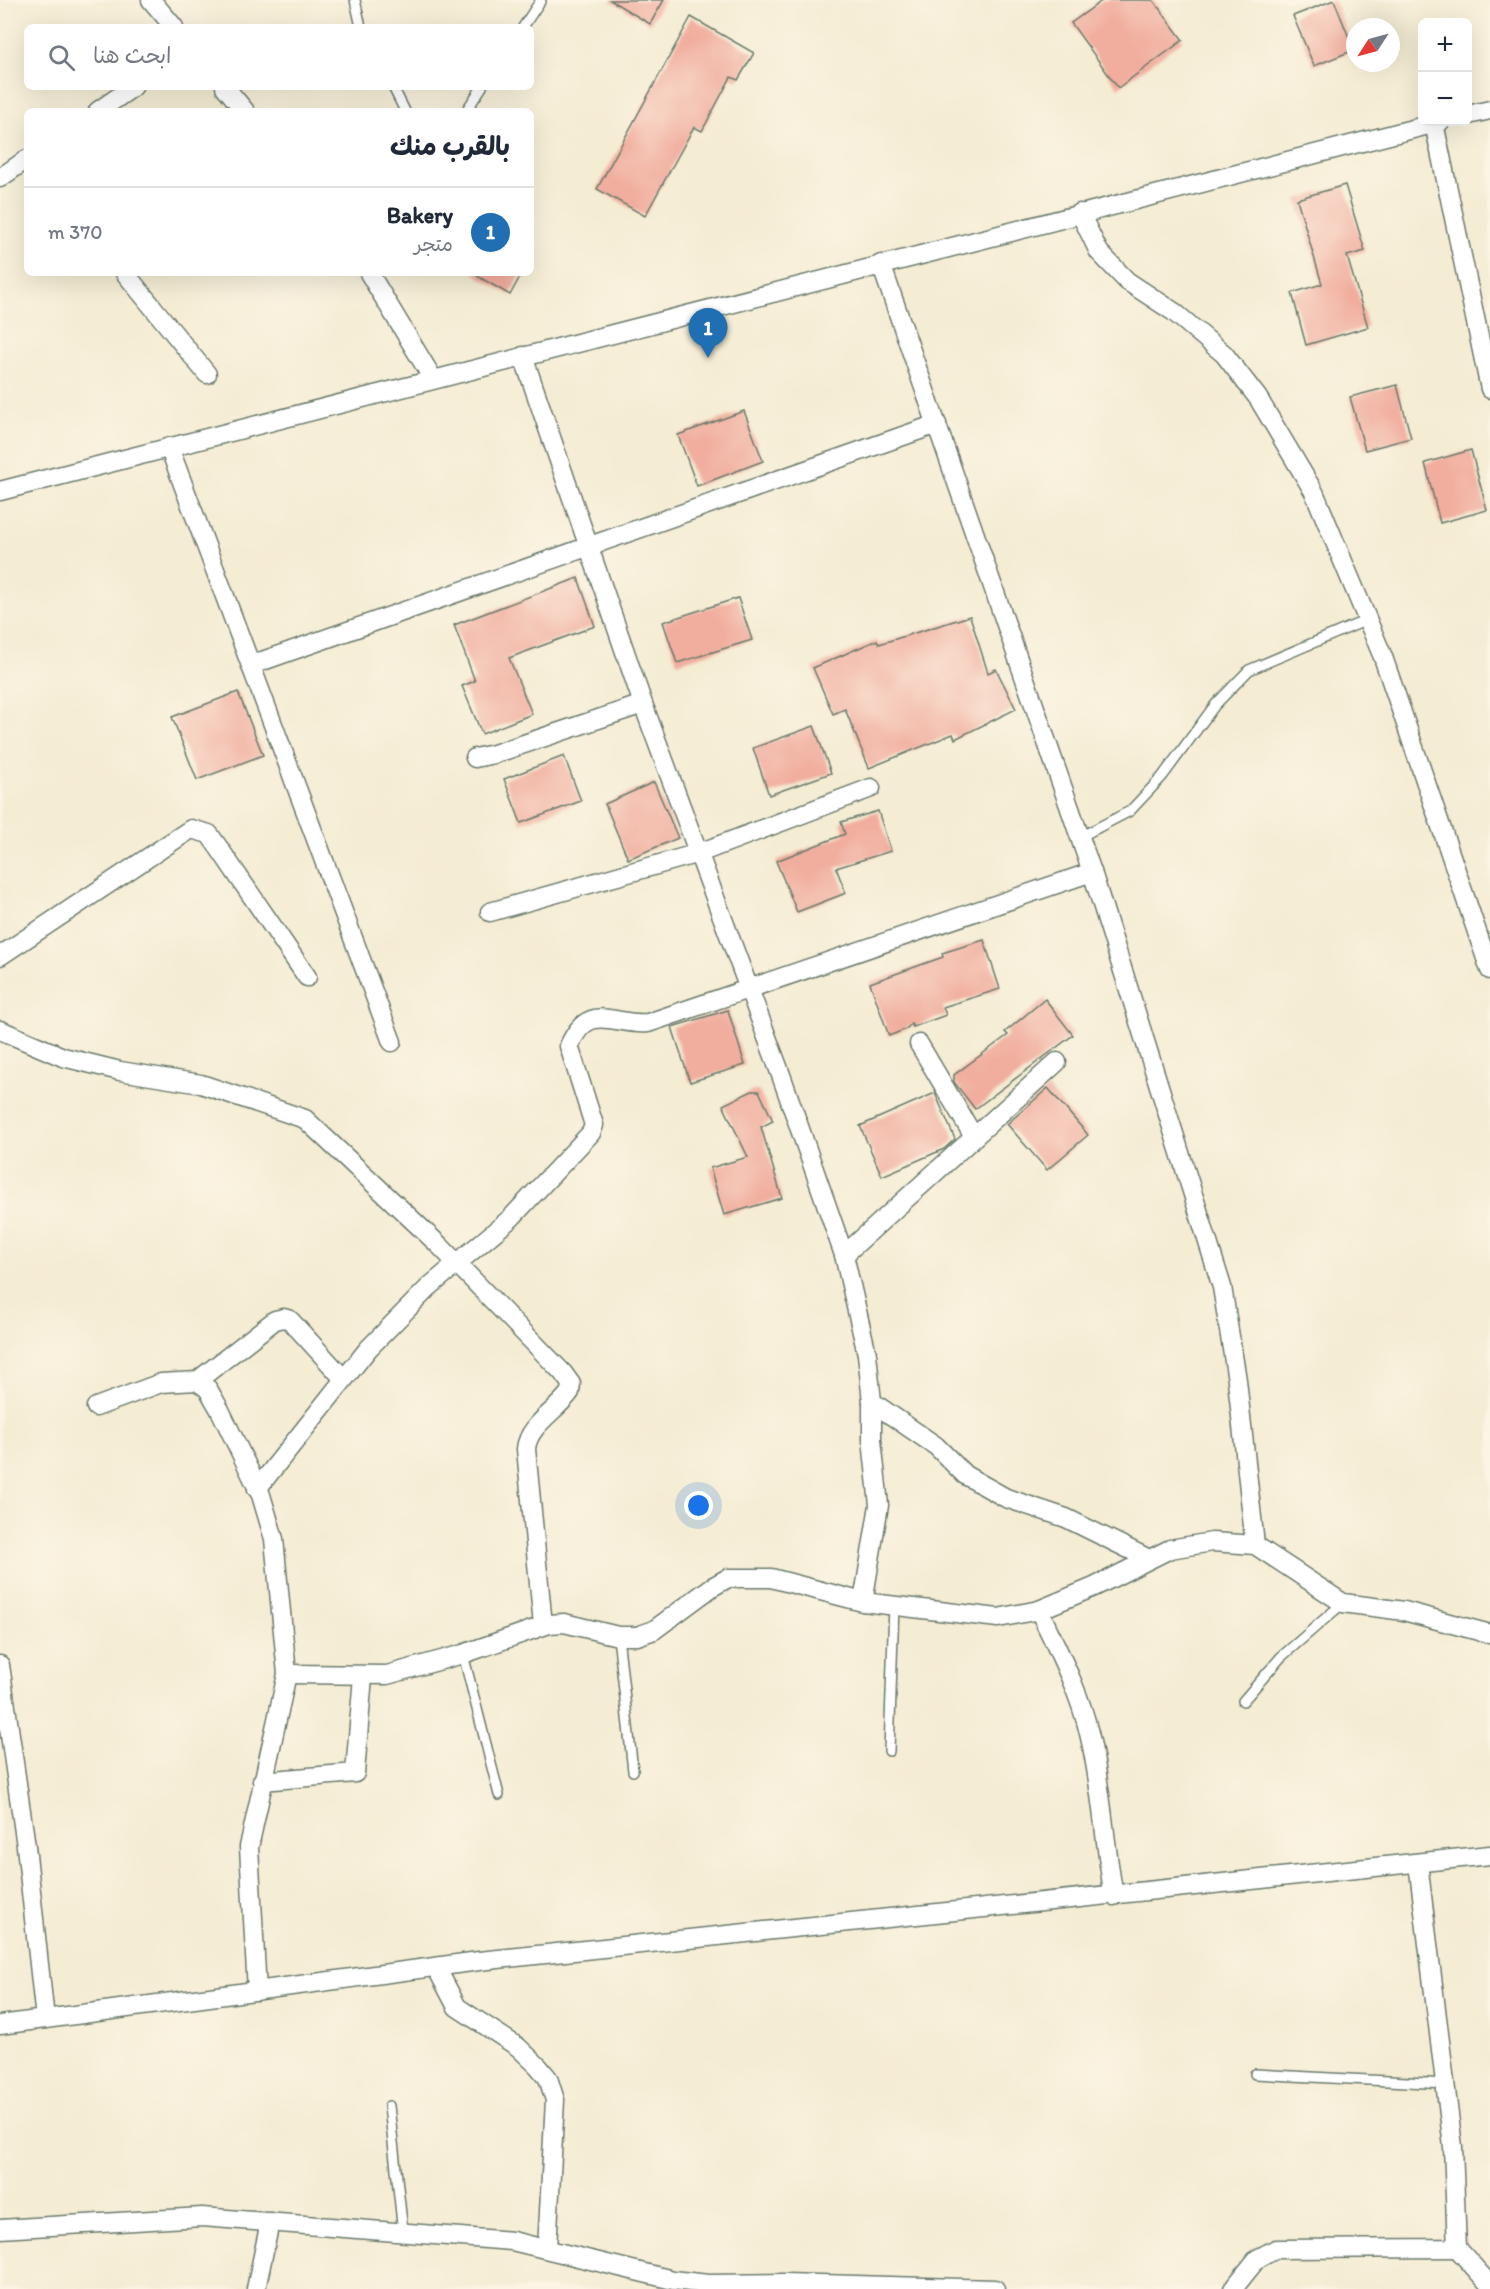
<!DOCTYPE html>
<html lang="ar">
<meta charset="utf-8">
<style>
:root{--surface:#fff;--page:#f6f6f7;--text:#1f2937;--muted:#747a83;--line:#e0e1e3;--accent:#1f6fb2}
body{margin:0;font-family:Itim,"Playpen Sans Arabic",sans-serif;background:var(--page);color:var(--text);direction:rtl}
.controls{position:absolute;right:18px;top:18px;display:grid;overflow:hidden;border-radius:9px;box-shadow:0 6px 24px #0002}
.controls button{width:54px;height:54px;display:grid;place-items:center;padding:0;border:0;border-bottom:2px solid var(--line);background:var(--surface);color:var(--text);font:30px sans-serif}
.compass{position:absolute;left:1346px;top:18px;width:54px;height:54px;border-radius:50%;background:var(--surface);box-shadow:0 6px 24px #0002;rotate:234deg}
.you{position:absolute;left:699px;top:1506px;width:21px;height:21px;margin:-15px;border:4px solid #fff;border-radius:50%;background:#1a73e8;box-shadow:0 0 0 9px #1a73e833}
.badge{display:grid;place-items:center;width:39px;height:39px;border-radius:50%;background:var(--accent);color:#fff;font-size:20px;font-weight:700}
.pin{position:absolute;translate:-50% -50px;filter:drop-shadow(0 2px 3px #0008)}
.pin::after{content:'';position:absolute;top:32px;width:21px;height:18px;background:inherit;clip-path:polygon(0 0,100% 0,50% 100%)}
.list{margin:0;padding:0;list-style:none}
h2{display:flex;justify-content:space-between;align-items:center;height:78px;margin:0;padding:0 24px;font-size:26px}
h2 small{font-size:20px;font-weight:400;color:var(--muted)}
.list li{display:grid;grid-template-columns:39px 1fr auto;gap:18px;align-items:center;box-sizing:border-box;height:90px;padding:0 24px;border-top:2px solid var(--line)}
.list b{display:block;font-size:22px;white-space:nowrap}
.list p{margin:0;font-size:20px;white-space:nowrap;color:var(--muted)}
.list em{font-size:20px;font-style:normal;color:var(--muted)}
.icon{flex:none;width:33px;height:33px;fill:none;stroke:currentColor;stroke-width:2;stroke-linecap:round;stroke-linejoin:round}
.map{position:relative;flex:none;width:1490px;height:2289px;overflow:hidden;direction:ltr}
.search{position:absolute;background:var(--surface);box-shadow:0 6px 24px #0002;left:24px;top:24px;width:510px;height:66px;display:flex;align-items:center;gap:15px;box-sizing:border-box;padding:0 21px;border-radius:9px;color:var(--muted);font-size:22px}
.panel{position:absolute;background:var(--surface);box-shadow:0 6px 24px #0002;left:24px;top:108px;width:510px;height:168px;border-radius:9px;direction:rtl}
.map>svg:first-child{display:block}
</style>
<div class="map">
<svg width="1490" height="2289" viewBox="0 0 1490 2289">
<rect width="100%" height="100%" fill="#fcf5e5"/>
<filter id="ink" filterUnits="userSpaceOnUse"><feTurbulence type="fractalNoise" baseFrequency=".0167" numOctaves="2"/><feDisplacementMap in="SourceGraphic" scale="12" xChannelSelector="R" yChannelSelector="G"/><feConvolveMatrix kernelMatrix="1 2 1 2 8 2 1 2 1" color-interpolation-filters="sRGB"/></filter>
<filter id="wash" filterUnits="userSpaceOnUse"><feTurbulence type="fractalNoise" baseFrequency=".008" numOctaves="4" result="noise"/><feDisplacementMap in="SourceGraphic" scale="24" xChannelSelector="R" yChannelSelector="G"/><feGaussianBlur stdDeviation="1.35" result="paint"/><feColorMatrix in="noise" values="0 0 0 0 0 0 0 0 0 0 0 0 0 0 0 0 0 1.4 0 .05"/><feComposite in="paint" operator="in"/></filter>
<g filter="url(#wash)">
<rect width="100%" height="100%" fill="#f4ecd3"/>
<g id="blocks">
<g fill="#f1ad9e">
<path d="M610 0H664L650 24Z"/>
<path d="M1103 0H1153L1183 40 1118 88 1071 23Z"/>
<path d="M1334 0 1354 50 1314 66 1293 16Z"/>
<path d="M691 17 754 53 738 80 731 77 702 131 694 127 645 216 597 189Z"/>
<path d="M1345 185 1365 251 1347 256 1368 327 1306 345 1292 293 1322 284 1297 199Z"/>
<path d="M472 273H522L510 295Z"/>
<path d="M1397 385 1411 438 1365 450 1350 397Z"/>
<path d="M744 411 763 461 697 486 678 435Z"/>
<path d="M1471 450 1487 510 1440 523 1425 463Z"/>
<path d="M578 578 595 626 509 658 532 714 482 734 462 686 475 681 454 625Z"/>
<path d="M738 598 752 640 677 663 663 622Z"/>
<path d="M970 616 988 673 996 669 1016 709 955 739 953 734 869 768 845 709 833 714 813 668 877 640 879 644Z"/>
<path d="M238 692 263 755 197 780 172 717Z"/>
<path d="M814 726 831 773 769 795 753 748Z"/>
<path d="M564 756 581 801 521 823 504 779Z"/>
<path d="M654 782 678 838 628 859 605 804Z"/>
<path d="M878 811 891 851 836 868 846 893 797 912 776 861 845 834 841 822Z"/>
<path d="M984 940 1000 989 943 1007 946 1015 913 1027 911 1024 906 1029 889 1036 870 983 943 957 942 953Z"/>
<path d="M1045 999 1073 1035 975 1109 954 1082V1075L1008 1035 1005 1032Z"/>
<path d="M728 1010 745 1065 690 1082 672 1027Z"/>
<path d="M1048 1088 1088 1135 1047 1170 1007 1124Z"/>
<path d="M752 1091H759L773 1121 761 1127 782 1198 724 1215 710 1168 748 1157 723 1105Z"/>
<path d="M935 1093 955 1139 944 1149 882 1176 860 1126Z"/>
</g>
</g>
</g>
<g filter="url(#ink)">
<use href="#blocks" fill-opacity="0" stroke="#6a7a6c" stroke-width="1.5"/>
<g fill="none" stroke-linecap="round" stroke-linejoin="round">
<defs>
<g id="lane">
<path d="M355 0 361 27"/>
<path d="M523 27 541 0"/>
<path d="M393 87 405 111"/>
<path d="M466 111 482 87"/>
<path d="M1080 837 1130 811 1162 777 1215 705 1249 670 1367 620"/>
<path d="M618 1636 633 1771"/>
<path d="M463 1654 499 1795"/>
<path d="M1243 1701 1281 1657 1343 1603"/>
<path d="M889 1751 894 1605"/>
<path d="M1255 2074 1446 2084"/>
<path d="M389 2106 403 2232"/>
</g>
<g id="street">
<path d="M151 0 174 27"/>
<path d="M225 87 245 111"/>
<path d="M98 111 133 87"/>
<path d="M1468 115 1490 110"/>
<path d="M1434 123 1490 389"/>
<path d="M0 178 27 159"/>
<path d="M1080 213 1099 252 1127 281 1174 312 1224 354 1258 398 1314 492 1383 657 1490 970"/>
<path d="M881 264 1092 872 1222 1287 1237 1380 1255 1545"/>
<path d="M125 273 207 374"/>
<path d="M369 273 433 379"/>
<path d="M523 356 643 704 781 1075 844 1255 867 1354 872 1402"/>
<path d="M169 447 392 1042"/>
<path d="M0 491 1440 122"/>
<path d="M251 665 937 424"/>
<path d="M475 758 494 754 643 704"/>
<path d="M490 912 699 853 871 788"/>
<path d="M0 956 191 829 209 834 219 848 307 977"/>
<path d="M0 1030 63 1057 120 1071 201 1084 305 1119 440 1246 563 1373 571 1384 570 1392C557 1411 528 1425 526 1449L543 1625"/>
<path d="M919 1044 974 1137"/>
<path d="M844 1255 1057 1062"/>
<path d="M197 1381 275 1320 284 1318 290 1320 343 1378"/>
<path d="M96 1407 161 1383 197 1381 208 1389 220 1410 261 1495 274 1539 287 1674 249 1847 257 1991"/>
<path d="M257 1489 368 1349 429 1287 511 1218 591 1133 594 1125 569 1046C589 1000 612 1026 648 1023L1092 872"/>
<path d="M863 1602 879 1505 872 1440V1402L936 1446 965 1475 1006 1498 1066 1518 1149 1559"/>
<path d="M1039 1610C1057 1649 1079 1690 1089 1733 1102 1786 1104 1842 1114 1896"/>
<path d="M0 1665 26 1846 45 2019"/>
<path d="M287 1674 387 1675 463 1654 549 1624 564 1623 618 1636H637L654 1630 712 1587 728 1578H771L863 1602 998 1618 1039 1610 1094 1587 1170 1549 1212 1542 1255 1545 1343 1603 1404 1611 1490 1634"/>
<path d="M262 1781 355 1773 363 1676"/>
<path d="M436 1967 457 2007 518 2047 538 2066 548 2078 555 2100 547 2249"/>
<path d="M0 2025 479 1961 1490 1855"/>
<path d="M0 2229 202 2217 512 2241 673 2280 708 2284 785 2283 995 2289"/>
<path d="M1457 2248 1490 2285"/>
<path d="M256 2289 270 2222"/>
<path d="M1233 2289 1257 2259 1276 2249 1457 2248 1453 2147 1418 1863"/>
</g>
</defs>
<use href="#lane" stroke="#6a7a6c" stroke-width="12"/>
<use href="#street" stroke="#6a7a6c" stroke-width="21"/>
<use href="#lane" stroke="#fff" stroke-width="9"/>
<use href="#street" stroke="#fff" stroke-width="18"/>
</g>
</g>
</svg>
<div class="controls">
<button>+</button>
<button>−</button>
</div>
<svg class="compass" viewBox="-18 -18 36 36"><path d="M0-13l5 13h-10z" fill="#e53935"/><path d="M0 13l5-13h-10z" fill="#747a83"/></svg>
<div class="you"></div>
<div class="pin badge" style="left:708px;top:358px">1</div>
<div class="search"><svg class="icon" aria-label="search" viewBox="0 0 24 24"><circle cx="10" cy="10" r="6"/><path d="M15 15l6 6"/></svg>ابحث هنا</div>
<section class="panel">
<h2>بالقرب منك<small></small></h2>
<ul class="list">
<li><span class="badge">1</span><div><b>Bakery</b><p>متجر</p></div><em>370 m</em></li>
</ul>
</section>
</div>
